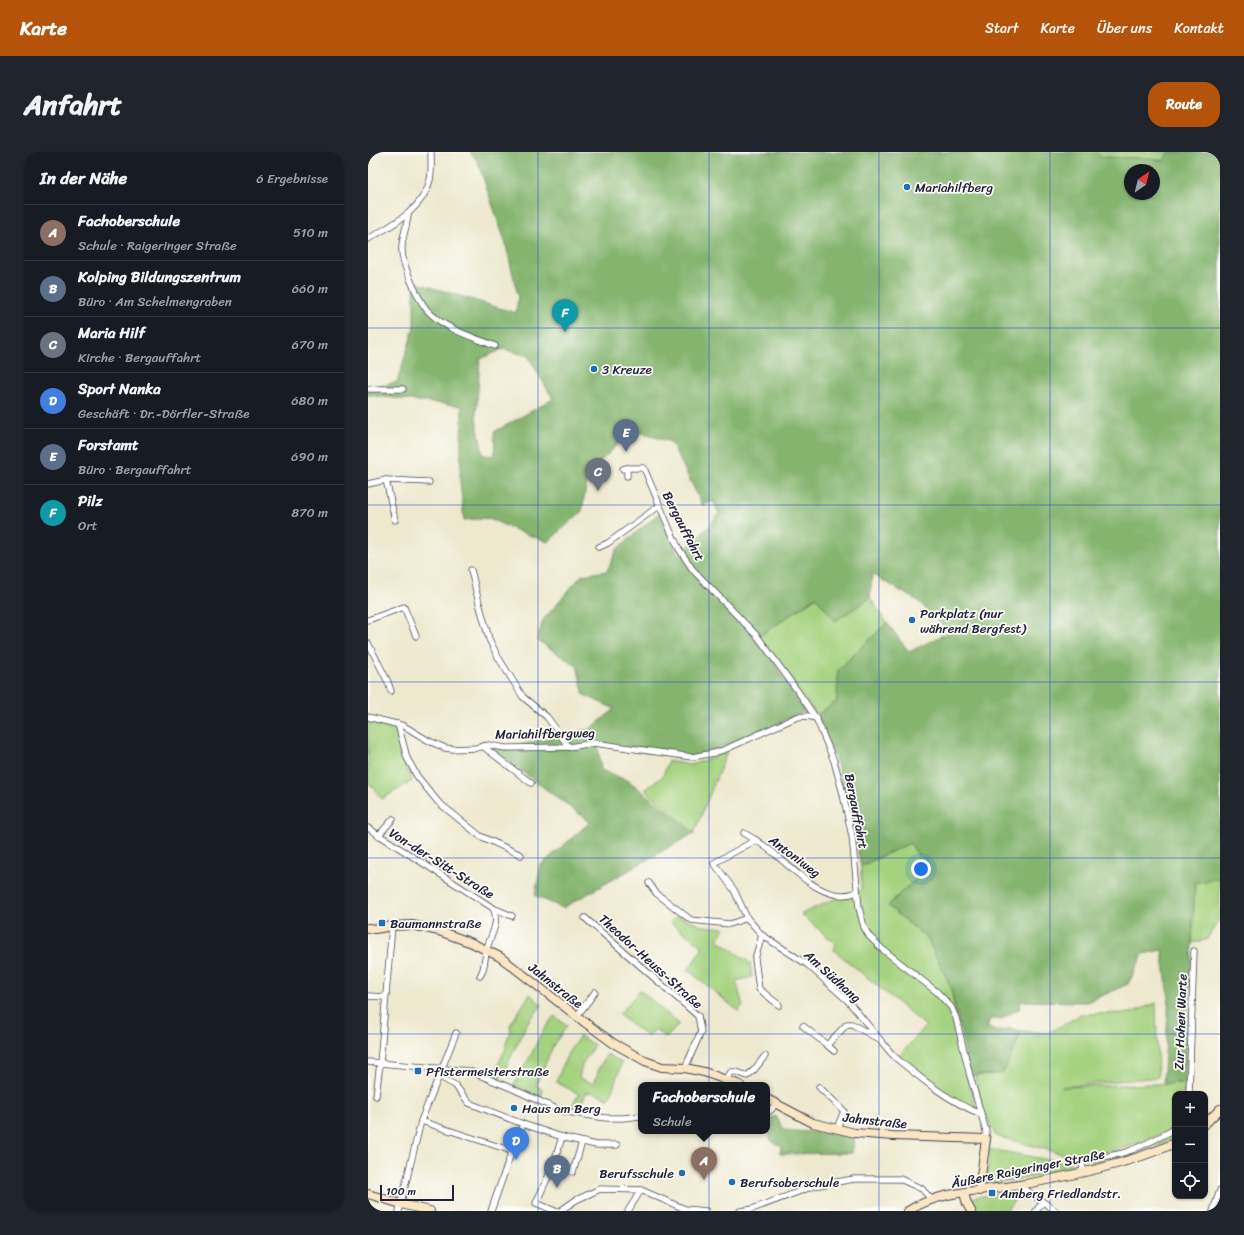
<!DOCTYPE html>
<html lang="de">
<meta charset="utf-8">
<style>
:root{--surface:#171b24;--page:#20242c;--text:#f1f3f6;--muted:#9ea1a6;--line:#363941;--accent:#b45309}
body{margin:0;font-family:Sriracha,sans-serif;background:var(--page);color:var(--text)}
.controls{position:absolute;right:12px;bottom:12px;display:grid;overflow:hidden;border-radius:8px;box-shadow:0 1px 3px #0004}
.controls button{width:36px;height:36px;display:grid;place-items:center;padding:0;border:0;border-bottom:1px solid var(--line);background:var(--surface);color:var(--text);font:20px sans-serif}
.compass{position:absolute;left:756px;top:12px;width:36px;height:36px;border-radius:50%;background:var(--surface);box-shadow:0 1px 3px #0004;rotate:35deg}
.scale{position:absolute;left:12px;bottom:10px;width:74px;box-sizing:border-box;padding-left:4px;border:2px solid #22223b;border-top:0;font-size:11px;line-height:14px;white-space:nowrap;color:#22223b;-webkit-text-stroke:3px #fdfcf7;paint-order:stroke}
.you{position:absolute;left:553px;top:717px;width:14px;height:14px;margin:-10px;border:3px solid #fff;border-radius:50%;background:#1a73e8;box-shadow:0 0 0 6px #1a73e833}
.badge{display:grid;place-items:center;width:26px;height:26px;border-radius:50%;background:var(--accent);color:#fff;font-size:13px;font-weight:700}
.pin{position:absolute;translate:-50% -33px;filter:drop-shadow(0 1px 2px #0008)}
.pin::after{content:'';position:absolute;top:21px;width:14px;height:12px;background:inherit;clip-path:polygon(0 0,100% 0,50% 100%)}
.popup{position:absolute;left:270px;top:930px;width:132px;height:52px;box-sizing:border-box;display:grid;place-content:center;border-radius:8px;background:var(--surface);filter:drop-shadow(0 1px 3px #0005);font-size:13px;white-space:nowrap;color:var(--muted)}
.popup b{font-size:15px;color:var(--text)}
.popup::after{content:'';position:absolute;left:50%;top:100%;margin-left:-8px;border:8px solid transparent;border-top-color:var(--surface)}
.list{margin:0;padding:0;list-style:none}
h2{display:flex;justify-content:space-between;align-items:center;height:52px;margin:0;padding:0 16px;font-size:17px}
h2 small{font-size:13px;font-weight:400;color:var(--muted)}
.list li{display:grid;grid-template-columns:26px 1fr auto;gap:12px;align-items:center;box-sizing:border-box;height:56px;padding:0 16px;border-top:1px solid var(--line)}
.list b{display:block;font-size:15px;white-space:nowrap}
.list p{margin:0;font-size:13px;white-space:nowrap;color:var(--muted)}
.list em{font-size:13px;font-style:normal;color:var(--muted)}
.icon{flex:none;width:22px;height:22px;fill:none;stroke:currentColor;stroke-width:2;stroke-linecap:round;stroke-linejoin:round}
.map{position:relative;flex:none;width:852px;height:1059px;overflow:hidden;border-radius:16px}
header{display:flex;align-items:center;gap:24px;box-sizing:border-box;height:56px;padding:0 20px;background:var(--accent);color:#fff}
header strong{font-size:19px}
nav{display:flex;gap:22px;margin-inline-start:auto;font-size:14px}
.intro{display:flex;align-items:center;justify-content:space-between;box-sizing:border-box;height:96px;padding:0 24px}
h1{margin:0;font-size:28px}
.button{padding:10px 18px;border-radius:16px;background:var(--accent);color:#fff;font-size:14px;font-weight:700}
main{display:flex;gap:24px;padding:0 24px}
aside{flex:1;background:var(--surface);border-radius:16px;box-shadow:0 1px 3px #0004}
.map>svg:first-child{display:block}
</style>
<header>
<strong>Karte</strong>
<nav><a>Start</a><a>Karte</a><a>Über uns</a><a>Kontakt</a></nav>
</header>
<div class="intro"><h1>Anfahrt</h1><a class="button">Route</a></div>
<main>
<aside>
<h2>In der Nähe<small>6 Ergebnisse</small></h2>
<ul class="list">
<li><span class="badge" style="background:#8d6e63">A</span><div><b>Fachoberschule</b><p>Schule · Raigeringer Straße</p></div><em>510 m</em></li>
<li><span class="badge" style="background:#5c6f8a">B</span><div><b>Kolping Bildungszentrum</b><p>Büro · Am Schelmengraben</p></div><em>660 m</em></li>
<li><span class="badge" style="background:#6b7280">C</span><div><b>Maria Hilf</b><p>Kirche · Bergauffahrt</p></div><em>670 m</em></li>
<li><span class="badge" style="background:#3f7fe0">D</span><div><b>Sport Nanka</b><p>Geschäft · Dr.-Dörfler-Straße</p></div><em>680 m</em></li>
<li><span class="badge" style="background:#5c6f8a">E</span><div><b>Forstamt</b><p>Büro · Bergauffahrt</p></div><em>690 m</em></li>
<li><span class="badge" style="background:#0f9aa8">F</span><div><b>Pilz</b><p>Ort</p></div><em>870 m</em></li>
</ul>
</aside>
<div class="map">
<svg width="852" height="1059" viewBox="0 0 852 1059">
<rect width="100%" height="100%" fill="#fdfcf7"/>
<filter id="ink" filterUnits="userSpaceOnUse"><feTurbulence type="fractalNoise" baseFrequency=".025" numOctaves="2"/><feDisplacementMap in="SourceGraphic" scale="8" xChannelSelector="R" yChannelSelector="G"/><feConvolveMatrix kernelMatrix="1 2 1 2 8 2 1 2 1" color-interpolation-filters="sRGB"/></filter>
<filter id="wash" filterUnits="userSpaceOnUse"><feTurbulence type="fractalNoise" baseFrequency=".012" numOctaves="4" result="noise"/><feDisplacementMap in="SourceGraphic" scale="16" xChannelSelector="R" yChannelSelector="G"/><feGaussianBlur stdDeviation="0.9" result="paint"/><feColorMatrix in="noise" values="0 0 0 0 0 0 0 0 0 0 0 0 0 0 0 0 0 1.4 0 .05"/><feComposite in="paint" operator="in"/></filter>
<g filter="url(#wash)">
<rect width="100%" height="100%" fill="#ede8ce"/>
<g fill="#a5d27f" stroke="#647a5d">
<path d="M728 0H800L801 1 796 9 777 6 733 5Z"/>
<path d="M449 445 467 469 502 446 519 471 470 518 469 549 449 563 390 485Z"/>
<path d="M0 568 28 574 32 599 44 629 14 647 0 630Z"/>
<path d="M359 600 326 681 277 638 295 624 300 609 323 613Z"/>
<path d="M542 691 560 718 534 739 520 754 559 786 583 835 593 899 609 958C579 948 555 925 530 905L558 874 466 798 468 792 433 762 469 746 481 743 493 738V714Z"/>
<path d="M852 726V767L838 788 824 791 827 731Z"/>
<path d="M309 763 334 774 357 776 350 788 382 811 384 825 368 829 375 854 370 859 320 818 335 795 302 770Z"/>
<path d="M272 838 311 872 298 886 287 877 280 885 251 863Z"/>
<path d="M162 842 174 853 159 871 133 926 125 923 138 896V890L143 878 142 873Z"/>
<path d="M788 851 790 925 694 935 817 931 816 942H807V976L772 991 747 999 706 1005 628 984 615 959 607 924 635 921 654 879 680 881 714 862 763 861Z"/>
<path d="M186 864 199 874 186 892 168 933 175 938 173 945 146 933 164 901 173 882Z"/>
<path d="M212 884 226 893 214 913 211 926 226 932 232 914 239 902 254 911 241 947 226 940 218 941 211 956H202L211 942 188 930 200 901Z"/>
<path d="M807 980V988L743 1010 721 1015 723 1010C756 1005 778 996 807 980Z"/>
<path d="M622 997 703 1012 709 1018 619 1032Z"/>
<path d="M654 1038 638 1059H606L602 1046Z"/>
</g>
<g fill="#84b46e" stroke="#536b54" fill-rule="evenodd">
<path d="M102 0H728L733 5 777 6 796 9 800 0H852V726L827 731 817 931 795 932 801 846 794 798 775 802 760 832 720 850 653 849 651 857 633 867H622L619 875 630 880 642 876 654 879 635 921 602 924 583 835 559 786 520 754 534 739 560 718 542 691 493 714 482 663 469 611 449 563 469 549 470 518 519 471 541 500 581 480 550 449 504 422 502 446 467 469 448 445 390 485 431 551 439 559 326 607 230 593 233 618 261 629 326 681 195 756 167 744 173 713 222 670 124 597 137 596 222 577 247 557 216 543 209 514 169 488 175 468 214 423 239 419 249 397 291 361 311 403 343 372 351 361 345 349 335 354 303 290 264 278 220 322 214 359 180 390 142 376 121 366 96 368 92 330 94 254 0 243V238L29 230 46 176V130L148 161 150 144 137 89 109 8ZM762 18H786V42H762ZM135 197 160 204 185 247 126 280 127 304 115 303 108 265 112 207Z"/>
<path d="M408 964 416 978 487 984 484 1001 412 1002 413 994 403 989 399 970V969Z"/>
</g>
</g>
<g filter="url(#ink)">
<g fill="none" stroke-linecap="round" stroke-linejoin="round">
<defs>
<g id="street">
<path d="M40 63C39 76 33 86 34 99 34 109 39 120 43 129 47 138 52 150 59 158 76 177 105 185 127 194"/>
<path d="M0 87C24 73 55 58 62 28 64 19 63 9 63 0"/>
<path d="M0 237H35"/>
<path d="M255 317 259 316H276L302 378 311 397 325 418 390 485 431 541 448 566 466 609 474 638 484 684 491 756 496 775 501 784 513 796 569 840 583 855 588 866 602 924 618 979V987"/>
<path d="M259 324V316"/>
<path d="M18 328 27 368"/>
<path d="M0 332 18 328 61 330"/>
<path d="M231 395 240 391 291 354"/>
<path d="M103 418 111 451 121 487 130 505 155 545 179 565 201 595"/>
<path d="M0 468 36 455 48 484"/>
<path d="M0 491 20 530 23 539"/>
<path d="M0 565 36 574 61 589 77 596 84 597 108 596 121 593 137 596 201 595 226 591 324 605 346 601 358 597 429 565 439 564 448 566"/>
<path d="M30 572 39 606 49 624 70 650 112 684 153 703"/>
<path d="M116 594 117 596 163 631"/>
<path d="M0 676 125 756 144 764"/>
<path d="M376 681C387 687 397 694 407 702 428 720 459 753 489 740"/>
<path d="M10 684 25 667"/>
<path d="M388 688 346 711 366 738 379 766 394 783 440 813 480 849 523 901 528 906C555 928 580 949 613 962"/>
<path d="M281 731 288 741 323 768 362 772 379 766"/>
<path d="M217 766 330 864 333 880 317 916"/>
<path d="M394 783 387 807 391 837 411 853"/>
<path d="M112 824C118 815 116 806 119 796 123 783 132 770 125 756"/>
<path d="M0 844 17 845"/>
<path d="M208 865 222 847 227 840"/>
<path d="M435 874 459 893 479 872H484L510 887"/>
<path d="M459 893 466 899"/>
<path d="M0 910 101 919 143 936 193 959 238 966H255L273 964"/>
<path d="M70 924 87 933 101 951 155 972 194 985 228 993H249"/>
<path d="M358 927 363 920H369L379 924 386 918 397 904"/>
<path d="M451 935 476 959 469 976"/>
<path d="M821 942 826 799"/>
<path d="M8 944 12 911 24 774"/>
<path d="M399 961 404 957 407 951"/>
<path d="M53 969 144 999"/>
<path d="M185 1014 205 1020 214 990"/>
<path d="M715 1020 714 1008C730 1006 746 1004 761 999 777 993 792 985 807 977"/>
<path d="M651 1033 688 1059"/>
<path d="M31 1059 53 969 88 881"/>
<path d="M123 1059 144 999 155 972"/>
<path d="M187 1059 168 1051 185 1014 194 985"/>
<path d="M192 1059 208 1048 232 1037 273 1038 317 1057 338 1059"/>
<path d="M260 1059 273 1038"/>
<path d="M372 1059 384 1057 446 1034 486 1027H532L554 1037 563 1047"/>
<path d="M668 1059 675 1050"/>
<path d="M845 1059 852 1038"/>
</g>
<g id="secondary">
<path d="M0 776 7 777 24 774 44 773 71 779 104 791 132 805 219 872 245 891 277 909 294 915 317 916 336 920 372 933"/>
<path d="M399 947 445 971 487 981 525 984 618 987 611 1039"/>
<path d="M837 972 852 957"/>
<path d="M596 1041 599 1052 603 1059"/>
<path d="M0 1042 33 1052 62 1059"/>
<path d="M540 1059C572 1038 615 1039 652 1033 702 1024 761 1012 807 991"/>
</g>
</defs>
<use href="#street" stroke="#404051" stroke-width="7"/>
<use href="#secondary" stroke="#404051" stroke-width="10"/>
<use href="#street" stroke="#fff" stroke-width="5.5"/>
<use href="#secondary" stroke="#fbe6c4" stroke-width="8"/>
</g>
</g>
<path fill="none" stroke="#1d4ed8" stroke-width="1" stroke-opacity="0.55" d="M170 0V1059M341 0V1059M511 0V1059M682 0V1059M0 176H852M0 353H852M0 530H852M0 706H852M0 882H852"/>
<g fill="#1f6fb2" stroke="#fdfcf7" stroke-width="1.5">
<circle cx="539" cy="35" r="4"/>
<circle cx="226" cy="217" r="4"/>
<circle cx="544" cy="468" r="4"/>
<rect x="10" y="767" width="8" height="8" rx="2"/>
<rect x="46" y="915" width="8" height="8" rx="2"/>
<circle cx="146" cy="956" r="4"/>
<circle cx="314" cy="1021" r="4"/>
<circle cx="364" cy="1030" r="4"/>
<rect x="620" y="1037" width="8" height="8" rx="2"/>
</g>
<g text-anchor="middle" stroke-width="3.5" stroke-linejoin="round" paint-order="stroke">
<g font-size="13" fill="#22223b" stroke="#fdfcf7" text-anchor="start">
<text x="547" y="40">Mariahilfberg</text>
<text x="234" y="222">3 Kreuze</text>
<text x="552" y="466">Parkplatz (nur<tspan x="552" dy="15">während Bergfest)</tspan></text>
<text x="22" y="776">Baumannstraße</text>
<text x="58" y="924">Pfistermeisterstraße</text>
<text x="154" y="961">Haus am Berg</text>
<text x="306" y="1026" text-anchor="end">Berufsschule</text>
<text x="372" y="1035">Berufsoberschule</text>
<text x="632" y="1046">Amberg Friedlandstr.</text>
</g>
<g font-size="13" fill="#22223b" stroke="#fdfcf7">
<text transform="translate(316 374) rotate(63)" y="5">Bergauffahrt</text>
<text transform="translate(177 581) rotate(-1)" y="5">Mariahilfbergweg</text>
<text transform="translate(489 659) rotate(79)" y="5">Bergauffahrt</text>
<text transform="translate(427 704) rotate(37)" y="5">Antoniweg</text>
<text transform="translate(74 711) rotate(32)" y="5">Von-der-Sitt-Straße</text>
<text transform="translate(283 809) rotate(42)" y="5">Theodor-Heuss-Straße</text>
<text transform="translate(465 824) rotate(42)" y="5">Am Südhang</text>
<text transform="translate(188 833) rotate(38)" y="5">Jahnstraße</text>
<text transform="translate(812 870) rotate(-88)" y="5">Zur Hohen Warte</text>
<text transform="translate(507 968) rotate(6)" y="5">Jahnstraße</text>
<text transform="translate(660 1016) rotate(-11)" y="5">Äußere Raigeringer Straße</text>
</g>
</g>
</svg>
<div class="controls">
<button>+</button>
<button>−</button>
<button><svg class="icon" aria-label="locate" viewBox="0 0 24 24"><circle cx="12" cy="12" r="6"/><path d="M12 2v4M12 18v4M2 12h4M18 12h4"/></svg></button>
</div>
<svg class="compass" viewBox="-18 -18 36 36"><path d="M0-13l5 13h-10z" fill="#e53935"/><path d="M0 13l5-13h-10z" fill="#9ea1a6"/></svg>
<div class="scale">100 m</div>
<div class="you"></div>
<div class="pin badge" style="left:336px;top:1028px;background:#8d6e63">A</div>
<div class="popup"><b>Fachoberschule</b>Schule</div>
<div class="pin badge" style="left:189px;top:1036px;background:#5c6f8a">B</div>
<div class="pin badge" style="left:230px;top:339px;background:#6b7280">C</div>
<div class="pin badge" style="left:148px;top:1008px;background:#3f7fe0">D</div>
<div class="pin badge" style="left:258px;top:300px;background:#5c6f8a">E</div>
<div class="pin badge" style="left:197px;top:180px;background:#0f9aa8">F</div>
</div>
</main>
